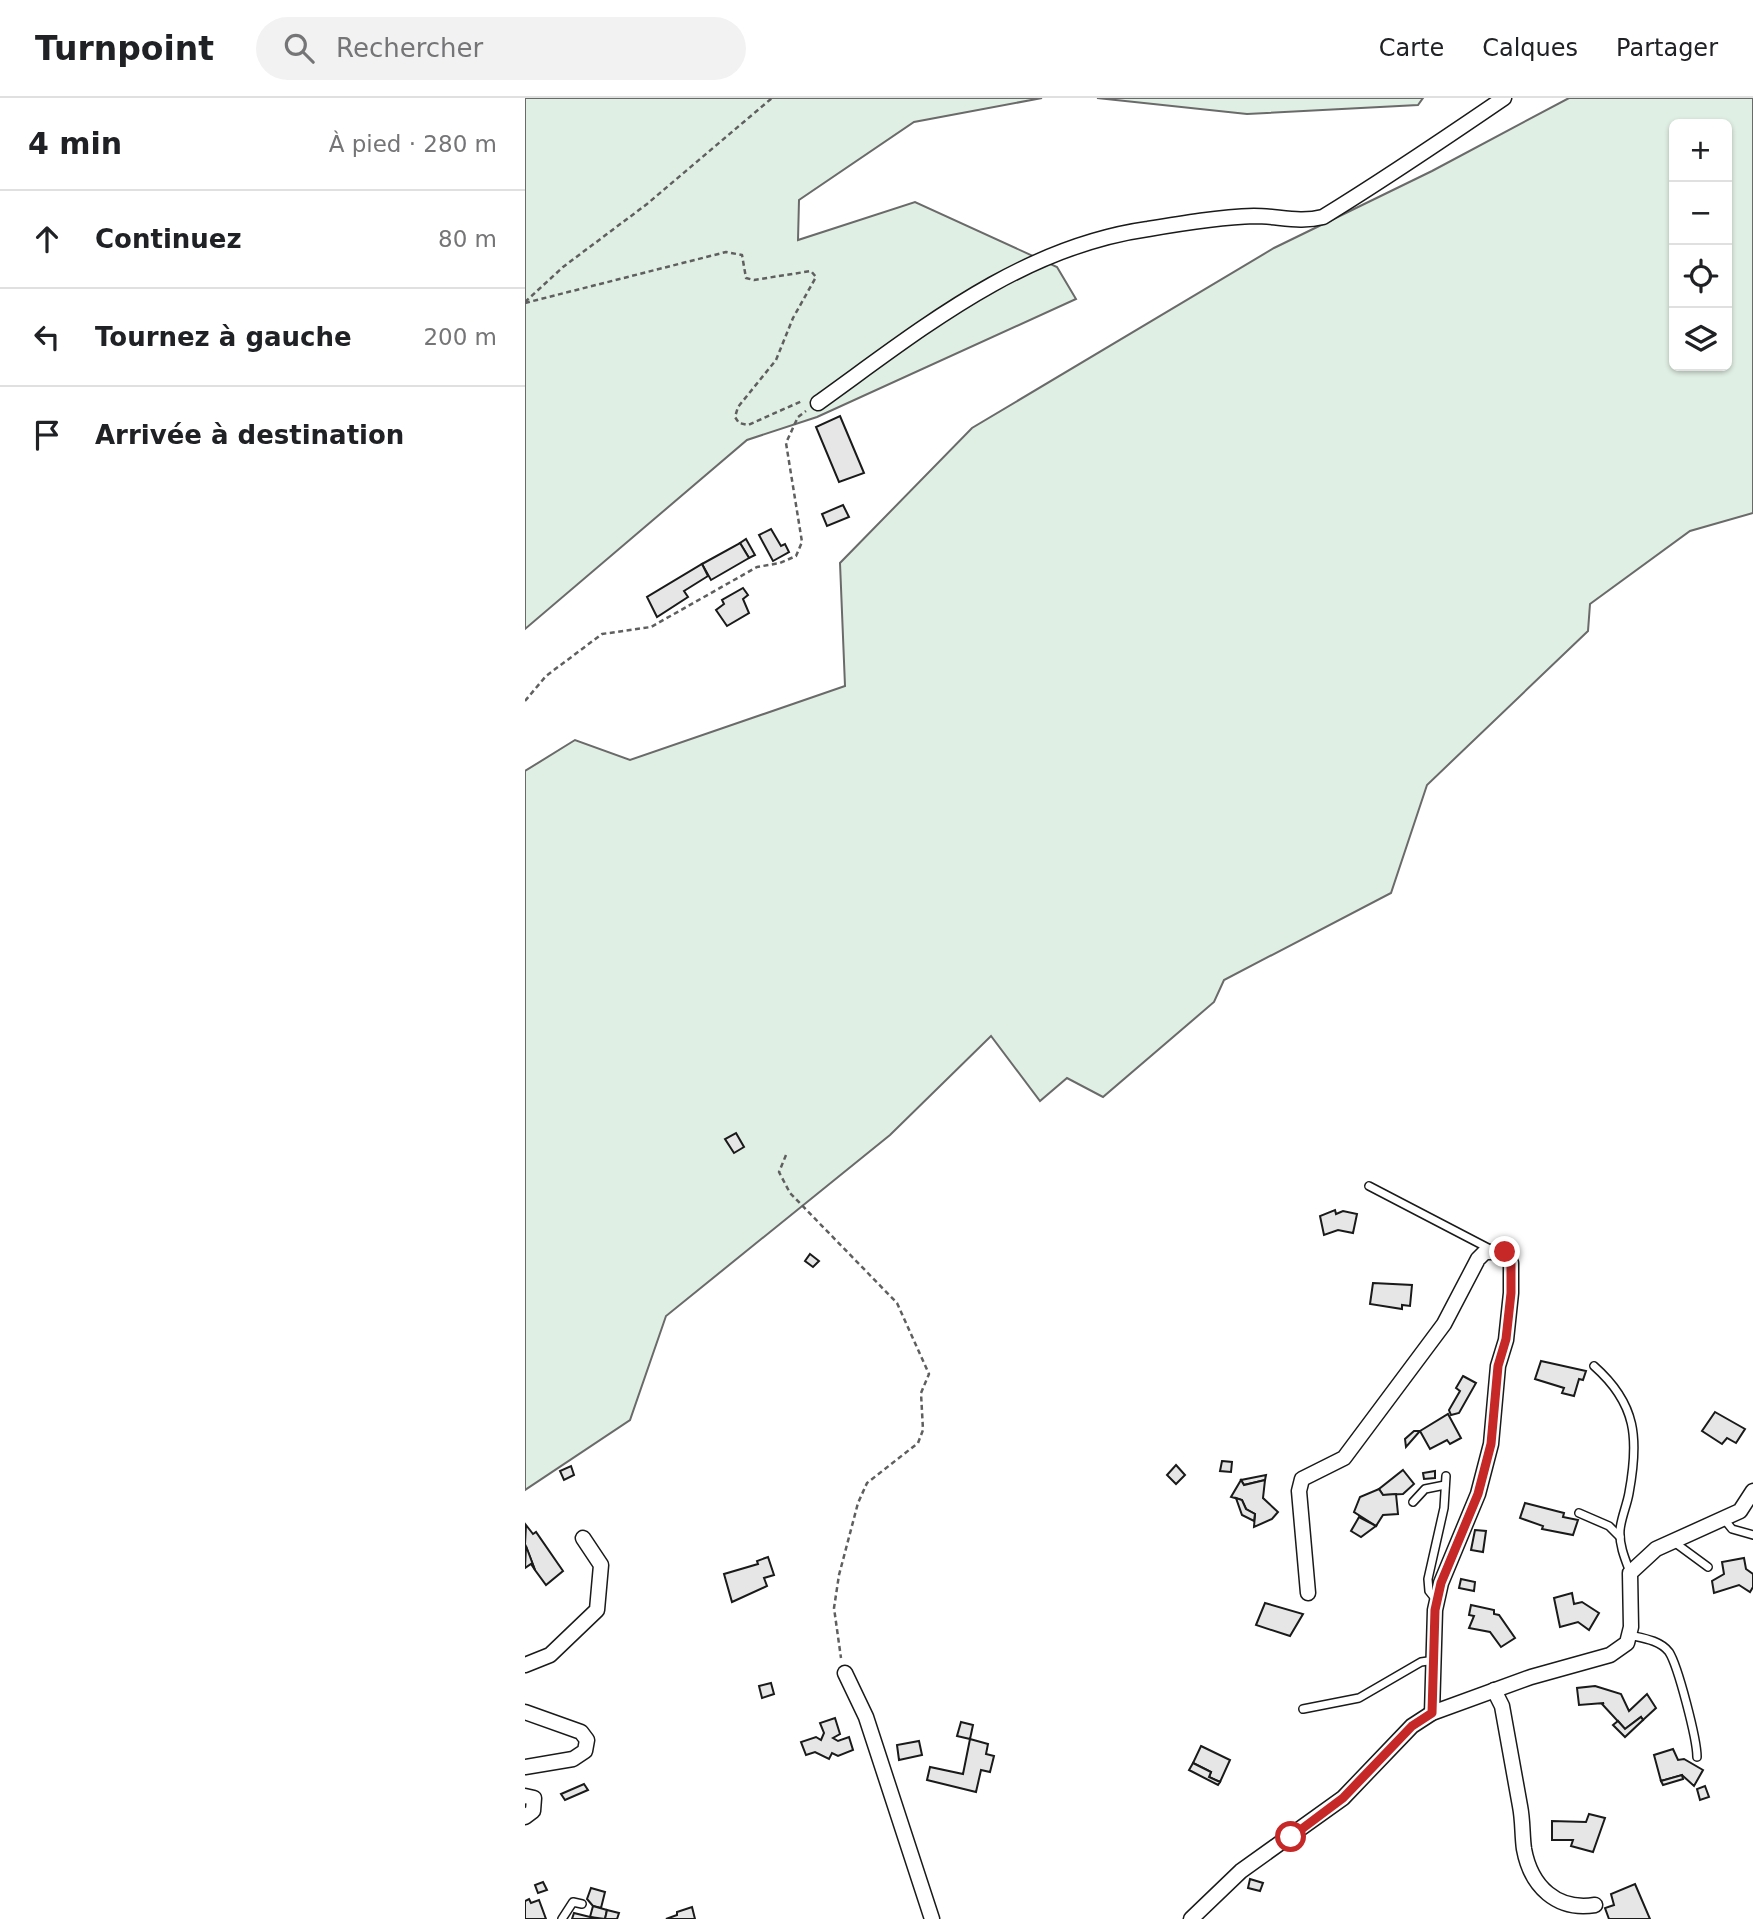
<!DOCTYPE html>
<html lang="fr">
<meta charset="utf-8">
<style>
:root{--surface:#fff;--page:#f2f2f2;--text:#202124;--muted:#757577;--line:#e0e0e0}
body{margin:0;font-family:"DejaVu Sans",sans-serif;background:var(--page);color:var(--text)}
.controls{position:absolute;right:21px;top:21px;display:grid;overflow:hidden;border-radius:10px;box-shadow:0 2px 5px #0004}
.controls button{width:63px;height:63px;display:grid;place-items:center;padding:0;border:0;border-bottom:2px solid var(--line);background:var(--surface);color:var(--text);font:35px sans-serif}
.stop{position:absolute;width:21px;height:21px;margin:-16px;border:5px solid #c62828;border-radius:50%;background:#fff}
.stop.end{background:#c62828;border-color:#fff;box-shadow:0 2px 7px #0008}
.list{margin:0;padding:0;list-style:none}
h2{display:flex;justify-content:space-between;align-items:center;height:91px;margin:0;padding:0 28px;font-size:30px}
h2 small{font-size:23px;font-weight:400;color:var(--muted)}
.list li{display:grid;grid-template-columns:46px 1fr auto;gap:21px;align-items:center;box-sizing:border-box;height:98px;padding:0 28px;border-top:2px solid var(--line)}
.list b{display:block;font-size:26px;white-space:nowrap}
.list em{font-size:23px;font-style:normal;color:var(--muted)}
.icon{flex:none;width:38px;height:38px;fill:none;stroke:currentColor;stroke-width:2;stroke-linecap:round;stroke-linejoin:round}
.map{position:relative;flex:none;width:1228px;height:1821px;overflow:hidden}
header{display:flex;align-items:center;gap:42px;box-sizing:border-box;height:98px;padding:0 35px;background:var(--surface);border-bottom:2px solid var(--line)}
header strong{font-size:33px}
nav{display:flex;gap:38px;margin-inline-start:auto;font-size:24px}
.search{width:490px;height:63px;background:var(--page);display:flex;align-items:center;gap:18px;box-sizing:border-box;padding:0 24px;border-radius:38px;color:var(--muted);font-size:26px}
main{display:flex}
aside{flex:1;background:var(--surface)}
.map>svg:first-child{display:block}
</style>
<header>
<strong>Turnpoint</strong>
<div class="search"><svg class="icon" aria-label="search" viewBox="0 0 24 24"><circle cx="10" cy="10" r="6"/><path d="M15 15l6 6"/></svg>Rechercher</div>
<nav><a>Carte</a><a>Calques</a><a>Partager</a></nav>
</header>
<main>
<aside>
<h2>4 min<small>À pied · 280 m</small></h2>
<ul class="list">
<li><svg class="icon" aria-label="ahead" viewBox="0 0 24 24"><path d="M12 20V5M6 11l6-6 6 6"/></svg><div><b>Continuez</b></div><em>80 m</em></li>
<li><svg class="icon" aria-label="left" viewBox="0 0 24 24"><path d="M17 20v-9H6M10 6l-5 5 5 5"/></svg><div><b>Tournez à gauche</b></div><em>200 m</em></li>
<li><svg class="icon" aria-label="arrive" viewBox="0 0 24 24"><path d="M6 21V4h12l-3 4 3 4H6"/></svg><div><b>Arrivée à destination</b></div></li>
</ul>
</aside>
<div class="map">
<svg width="1228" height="1821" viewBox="0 0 1228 1821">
<rect width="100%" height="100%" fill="#fff"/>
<g fill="#e0efe3" stroke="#6a6a6a" stroke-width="2" fill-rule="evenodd">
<path d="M0 0H517L389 24 274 102 273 142 390 104 532 169 551 201 292 319 222 342 0 531Z"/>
<path d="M572 0H898L893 7 722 16Z"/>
<path d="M1044 0H1228V415L1165 433 1065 506 1063 533 902 687 866 795 699 882 689 904 578 999 542 980 515 1003 466 938 365 1037 141 1218 105 1322 0 1392V673L50 642 105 662 320 588 315 465 447 330 749 150 907 73ZM1149 26H1202V268H1149Z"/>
</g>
<g fill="#e6e6e6" stroke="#1a1a1a" stroke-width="2">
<path d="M315 318 339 375 314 384 291 329Z"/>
<path d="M318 407 324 419 302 428 297 416Z"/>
<path d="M246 431 256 448 260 446 264 454 248 463 234 437Z"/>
<path d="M221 441 230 457 224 460 215 445Z"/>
<path d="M215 445 224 460 186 482 177 466Z"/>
<path d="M177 466 183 478 159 493 163 499 132 519 122 499Z"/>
<path d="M218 490 223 497 218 501 224 515 202 528 191 512 199 506 197 502Z"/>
<path d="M211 1035 219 1049 209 1055 200 1041Z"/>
<path d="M810 1112 811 1116 818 1113 832 1116 828 1135 813 1132 799 1137 795 1118Z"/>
<path d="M285 1156 294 1163 288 1169 280 1163Z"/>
<path d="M848 1185 887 1187 885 1208 877 1207V1211L845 1206Z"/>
<path d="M1016 1263 1061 1273 1058 1282 1054 1281 1049 1298 1037 1295 1039 1290 1010 1281Z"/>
<path d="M938 1278 951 1285 934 1315 926 1317 924 1312 935 1293 931 1290Z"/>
<path d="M1190 1314 1220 1331 1211 1345 1202 1340 1197 1346 1177 1333Z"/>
<path d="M923 1316 936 1340 925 1346 922 1342 905 1351 895 1333Z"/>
<path d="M889 1333H895L881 1349 880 1341Z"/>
<path d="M697 1363 707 1364 706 1374 695 1373Z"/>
<path d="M651 1367 660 1377 651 1386 642 1377Z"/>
<path d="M46 1368 49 1377 39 1382 35 1373Z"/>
<path d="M878 1372 889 1386 878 1396 858 1397 854 1391Z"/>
<path d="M910 1373V1380L899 1381 898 1375Z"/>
<path d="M741 1377 740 1382 719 1387 716 1382Z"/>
<path d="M716 1382 719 1387 740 1382 738 1400 753 1414 747 1421 729 1429 730 1416 721 1411 717 1402 706 1399Z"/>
<path d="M854 1391 858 1397 871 1396 873 1416 858 1417 851 1428 829 1414 835 1399Z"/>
<path d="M711 1400 717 1402 721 1411 730 1416 729 1423 717 1417Z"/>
<path d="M1000 1405 1039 1415 1038 1419 1053 1422 1048 1437 1017 1431 1018 1428 995 1420Z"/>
<path d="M834 1419 851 1428 836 1439 826 1433Z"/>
<path d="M1 1427 8 1436 11 1434 38 1473 21 1487 10 1472 0 1446Z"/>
<path d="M950 1432 961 1433 958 1454 946 1452Z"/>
<path d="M1 1448 10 1472 6 1466 0 1470Z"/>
<path d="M243 1459 249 1477 239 1480 242 1488 207 1504 199 1476 233 1466 232 1463Z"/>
<path d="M1219 1460 1221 1471 1228 1476V1489L1225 1494 1214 1487 1189 1495 1187 1483 1199 1476 1197 1464Z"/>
<path d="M936 1481 950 1484 949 1493 934 1490Z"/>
<path d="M1047 1495 1049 1506 1057 1504 1074 1515 1064 1532 1053 1524 1035 1529 1029 1500Z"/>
<path d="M740 1505 778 1516 765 1538 731 1527Z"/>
<path d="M946 1507 969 1512V1516L974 1517 990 1540 976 1549 965 1534 944 1530 949 1518 944 1517Z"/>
<path d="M246 1585 249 1596 237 1600 234 1588Z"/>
<path d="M1070 1588 1096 1596 1104 1613 1122 1596 1131 1610 1118 1622 1116 1619 1100 1631 1077 1606 1079 1605 1054 1607 1052 1590Z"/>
<path d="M1116 1619 1118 1622 1100 1639 1088 1627 1093 1623 1100 1631Z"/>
<path d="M310 1620 315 1636 308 1640 313 1643 324 1639 328 1652 313 1658 307 1655 304 1661 290 1654 281 1657 276 1644 291 1639 296 1642 299 1635 295 1625Z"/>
<path d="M436 1624 448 1627 445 1641 432 1638Z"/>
<path d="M445 1641 463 1646 461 1656 469 1658 465 1674 456 1672 451 1694 402 1682 405 1669 438 1676Z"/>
<path d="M394 1643 397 1657 374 1662 372 1647Z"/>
<path d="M676 1648 705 1662 695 1684 684 1679 686 1674 668 1665Z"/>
<path d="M1148 1651 1153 1662 1159 1661 1178 1672 1169 1688 1157 1677 1136 1683 1129 1657Z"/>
<path d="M668 1665 686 1674 684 1679 695 1684 693 1687 664 1672Z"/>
<path d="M1157 1677 1158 1681 1138 1687 1136 1683Z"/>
<path d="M59 1686 63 1692 40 1702 36 1696Z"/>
<path d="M1180 1688 1184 1699 1175 1702 1172 1691Z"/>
<path d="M1064 1716 1080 1720 1068 1754 1046 1748 1048 1742H1027V1723L1061 1724Z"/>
<path d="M725 1781 738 1785 735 1793 723 1790Z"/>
<path d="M18 1784 22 1792 13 1795 10 1787Z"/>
<path d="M1110 1786 1125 1821H1084L1080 1810 1089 1807 1086 1796Z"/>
<path d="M66 1790 80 1794 76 1810 68 1808 62 1801Z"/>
<path d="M4 1801 6 1805 14 1802 21 1821H0V1803Z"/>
<path d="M68 1808 82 1812 80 1821 65 1819Z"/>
<path d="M167 1809 170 1821H141L152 1817V1814Z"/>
<path d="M82 1812 94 1815 92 1821H80Z"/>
<path d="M49 1815 73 1821H47Z"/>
</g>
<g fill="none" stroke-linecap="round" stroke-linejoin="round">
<defs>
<g id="lane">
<path d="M844 1088 965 1151"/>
<path d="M1069 1268C1112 1306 1114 1341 1104 1395 1102 1407 1096 1420 1095 1432 1094 1447 1100 1461 1105 1474"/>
<path d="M888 1404 900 1391 920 1387"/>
<path d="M1054 1415 1084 1428 1095 1439"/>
<path d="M1199 1421 1207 1431 1228 1437"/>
<path d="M1149 1444 1183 1469"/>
<path d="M912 1503 904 1493 903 1481 919 1410 921 1378"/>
<path d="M1104 1537C1117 1540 1135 1542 1144 1554 1153 1568 1172 1641 1172 1659"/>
<path d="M778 1611 834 1600 896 1564 910 1562"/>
<path d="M37 1821 48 1804 57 1806"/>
</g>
<g id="street">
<path d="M293 305C395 232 495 149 623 131 658 125 694 119 729 118 753 118 774 125 798 119 860 81 919 41 979 0"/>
<path d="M783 1495 774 1393 777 1381 819 1360 919 1226 953 1161 960 1154H980L986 1165V1195L981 1242 973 1268 966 1346 953 1396 916 1485 910 1512 907 1615"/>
<path d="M0 1567 25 1557 72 1512 76 1467 58 1440"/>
<path d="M320 1575 341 1619 407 1821"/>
<path d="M969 1592 977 1608C983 1641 989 1675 995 1708 998 1723 997 1737 999 1751 1006 1789 1032 1813 1070 1807"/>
<path d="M0 1614 56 1634 62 1642 60 1653 48 1661 0 1669"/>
<path d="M0 1698 9 1700 8 1713 0 1719"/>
<path d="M666 1821 716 1773 818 1700 887 1628 907 1615 1006 1579 1085 1557 1102 1545 1106 1529 1105 1475 1131 1451 1215 1413 1228 1393"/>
</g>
</defs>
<use href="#lane" stroke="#1a1a1a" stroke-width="10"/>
<use href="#street" stroke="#1a1a1a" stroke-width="17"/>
<g stroke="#5f5f5f" stroke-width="2.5" stroke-dasharray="5 3.5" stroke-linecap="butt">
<path d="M0 204 38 169 122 106 247 0"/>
<path d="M0 205 201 154 217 157 221 180 229 182 286 173 291 179 268 220 251 262 213 309 210 319 214 325 223 327 277 303"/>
<path d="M0 603 21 578 77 536 126 529 232 469 255 465 271 458 277 444 261 345 273 319 281 313"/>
<path d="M261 1057 254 1074 265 1095 372 1205 404 1276 396 1295 398 1332 393 1345 342 1385 333 1405 314 1477 309 1510 316 1560"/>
</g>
<use href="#lane" stroke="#fff" stroke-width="7"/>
<use href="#street" stroke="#fff" stroke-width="14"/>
</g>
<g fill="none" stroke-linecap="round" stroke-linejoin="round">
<path stroke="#c62828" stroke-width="9" d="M766 1739 818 1700 887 1628 907 1615 910 1512 916 1485 953 1396 966 1346 973 1268 981 1241 986 1195V1165L980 1154"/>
</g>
</svg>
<div class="controls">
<button>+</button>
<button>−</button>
<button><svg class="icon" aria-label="locate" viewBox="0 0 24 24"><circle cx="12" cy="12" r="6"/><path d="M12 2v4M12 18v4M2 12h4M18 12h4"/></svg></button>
<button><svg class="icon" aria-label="layers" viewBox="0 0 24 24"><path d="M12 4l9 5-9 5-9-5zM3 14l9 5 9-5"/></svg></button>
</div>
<div class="stop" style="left:766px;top:1739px"></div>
<div class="stop end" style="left:980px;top:1154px"></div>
</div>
</main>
